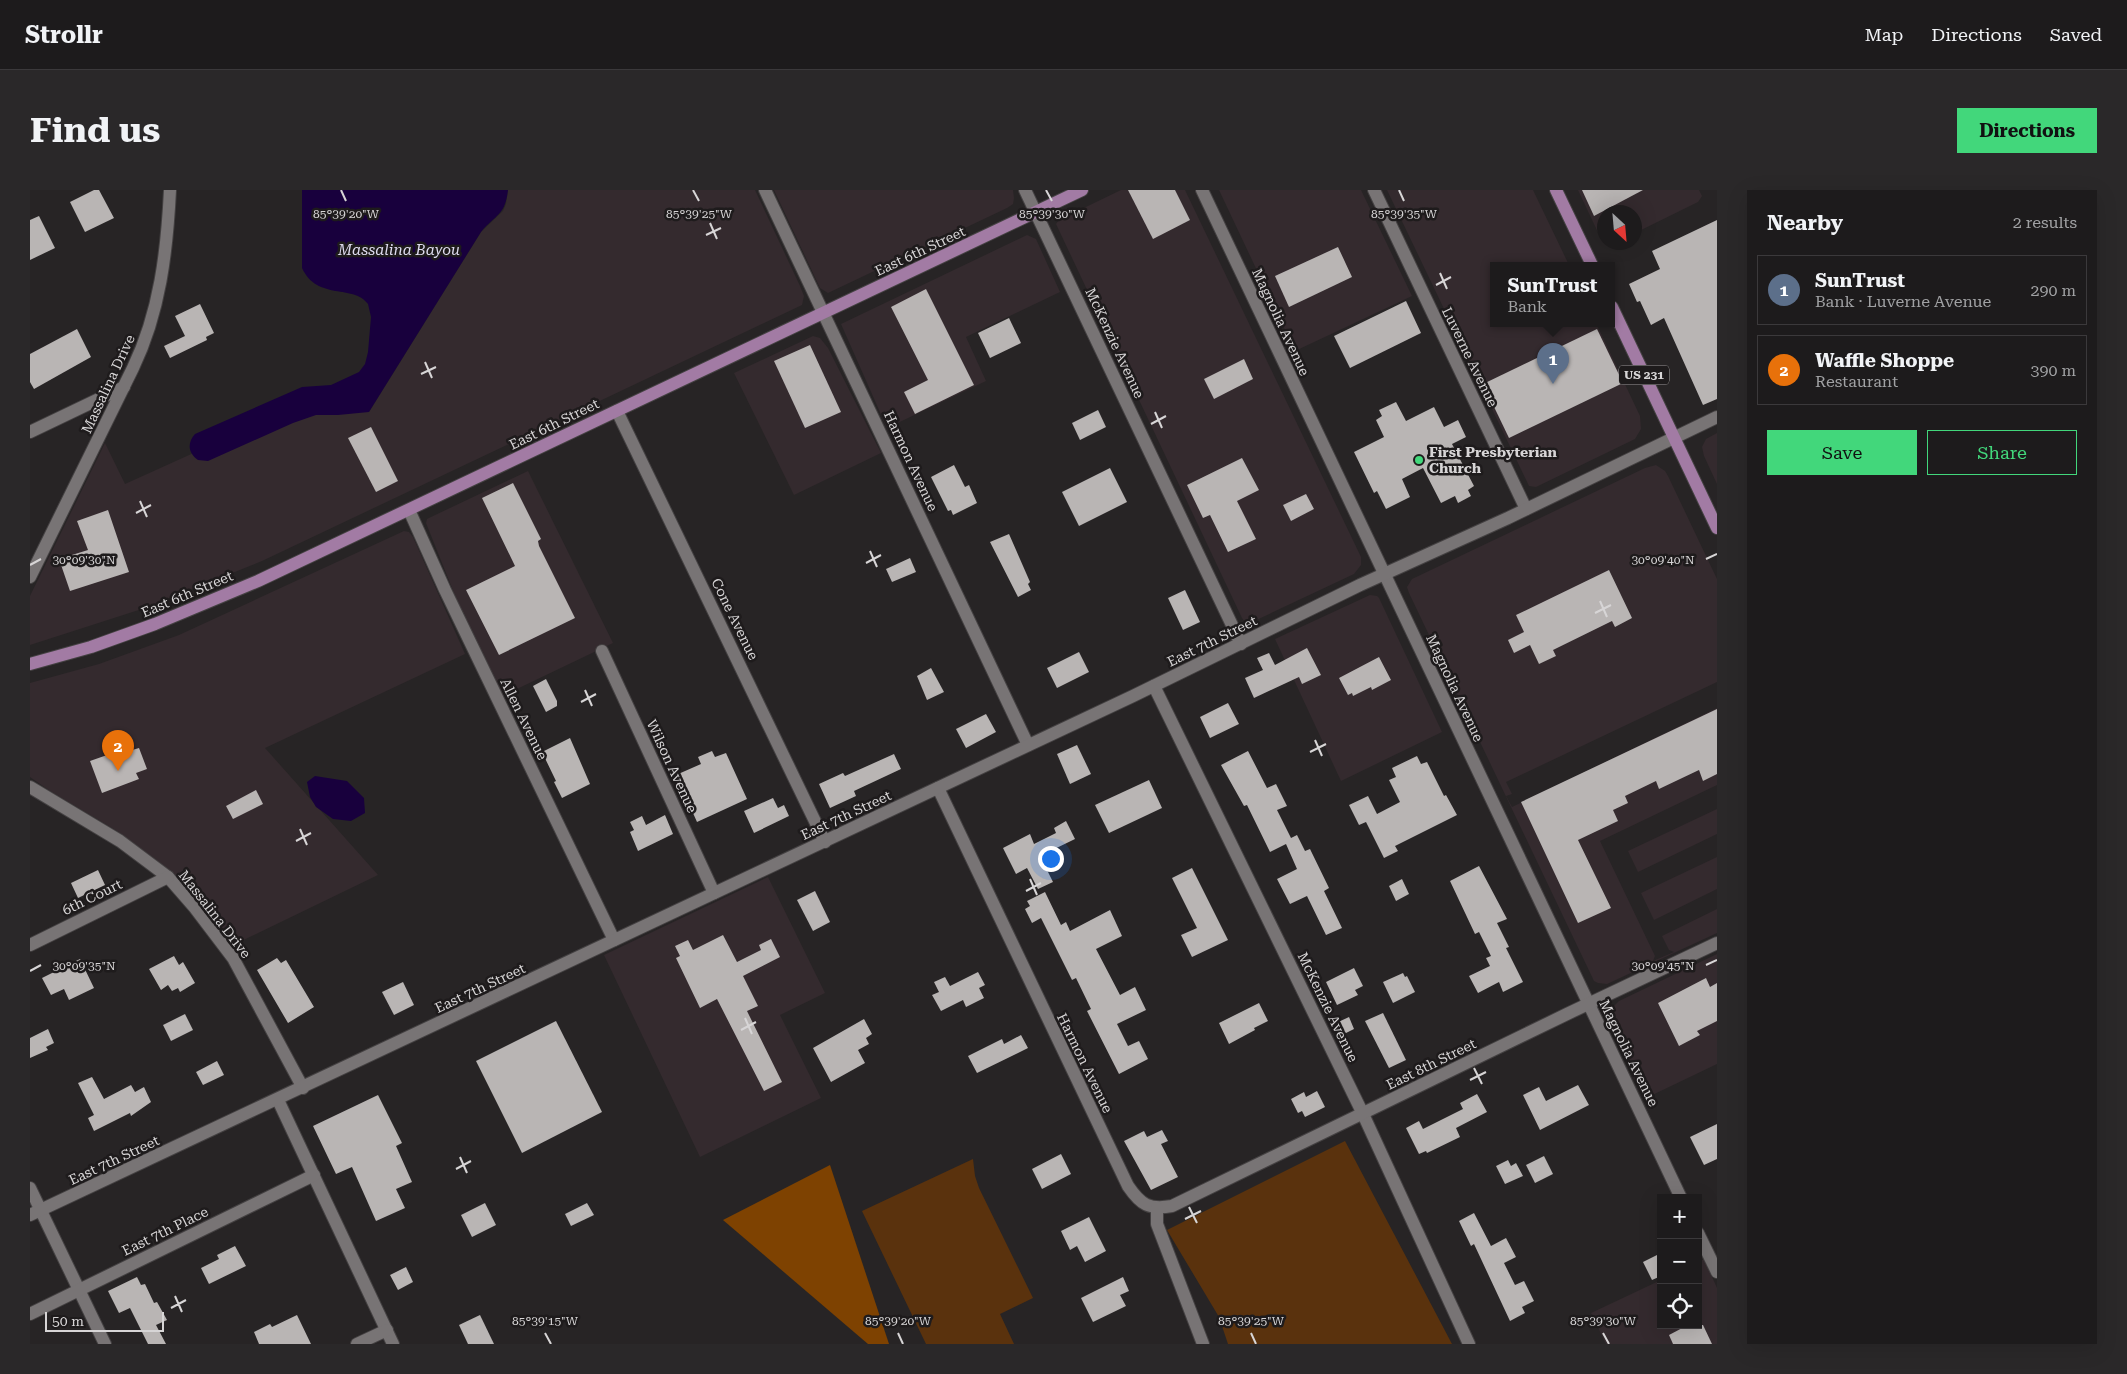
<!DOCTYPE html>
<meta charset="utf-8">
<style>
:root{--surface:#1d1b1c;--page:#2a2829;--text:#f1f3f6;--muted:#a0a1a3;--line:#3b393b;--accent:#42d77b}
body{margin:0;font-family:"Roboto Serif",serif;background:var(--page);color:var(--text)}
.controls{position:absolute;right:15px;bottom:15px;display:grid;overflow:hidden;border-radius:0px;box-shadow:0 5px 20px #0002}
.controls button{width:45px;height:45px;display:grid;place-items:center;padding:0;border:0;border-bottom:1px solid var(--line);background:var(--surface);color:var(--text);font:25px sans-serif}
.compass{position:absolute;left:1567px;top:15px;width:45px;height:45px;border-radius:50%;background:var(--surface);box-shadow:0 5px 20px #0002;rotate:154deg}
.scale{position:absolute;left:15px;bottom:12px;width:119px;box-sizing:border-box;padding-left:5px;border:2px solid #d7d5d6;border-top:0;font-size:14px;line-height:18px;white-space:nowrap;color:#d7d5d6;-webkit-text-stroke:4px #1e1b1c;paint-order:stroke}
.you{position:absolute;left:1020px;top:668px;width:18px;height:18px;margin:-12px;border:4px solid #fff;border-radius:50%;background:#1a73e8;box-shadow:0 0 0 8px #1a73e833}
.badge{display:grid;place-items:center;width:32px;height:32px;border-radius:50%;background:var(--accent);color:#fff;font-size:16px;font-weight:700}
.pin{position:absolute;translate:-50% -41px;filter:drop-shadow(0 1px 2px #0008)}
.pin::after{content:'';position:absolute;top:26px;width:18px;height:15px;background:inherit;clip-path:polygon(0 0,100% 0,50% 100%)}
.popup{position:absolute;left:1460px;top:72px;width:125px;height:65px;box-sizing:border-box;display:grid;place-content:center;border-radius:0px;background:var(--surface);filter:drop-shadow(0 1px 4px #0005);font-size:16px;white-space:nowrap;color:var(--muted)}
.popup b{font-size:19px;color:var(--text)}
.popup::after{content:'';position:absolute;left:50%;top:100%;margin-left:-10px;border:10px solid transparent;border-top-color:var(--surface)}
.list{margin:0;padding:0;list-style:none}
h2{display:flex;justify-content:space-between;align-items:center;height:65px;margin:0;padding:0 20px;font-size:21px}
h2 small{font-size:16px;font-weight:400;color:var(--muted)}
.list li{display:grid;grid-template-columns:32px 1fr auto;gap:15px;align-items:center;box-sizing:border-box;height:70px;margin:0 10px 10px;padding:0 10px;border:1px solid var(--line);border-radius:0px}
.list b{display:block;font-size:19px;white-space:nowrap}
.list p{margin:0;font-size:16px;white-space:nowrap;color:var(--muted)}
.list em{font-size:16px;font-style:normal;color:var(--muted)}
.actions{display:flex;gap:10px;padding:15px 20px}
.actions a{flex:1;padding:11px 0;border:1px solid var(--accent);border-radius:0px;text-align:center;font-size:18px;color:var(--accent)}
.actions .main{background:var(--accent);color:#111}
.icon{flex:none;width:28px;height:28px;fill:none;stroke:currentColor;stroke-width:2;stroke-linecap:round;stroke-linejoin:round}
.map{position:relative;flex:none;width:1687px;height:1154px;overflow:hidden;border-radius:0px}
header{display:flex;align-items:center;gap:30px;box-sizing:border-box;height:70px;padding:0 25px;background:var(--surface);border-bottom:1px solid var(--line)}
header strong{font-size:24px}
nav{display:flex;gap:28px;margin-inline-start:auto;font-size:18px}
.intro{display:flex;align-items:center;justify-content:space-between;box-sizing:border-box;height:120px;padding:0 30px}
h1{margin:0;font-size:35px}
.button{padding:12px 22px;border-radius:0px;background:var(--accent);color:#111;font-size:18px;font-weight:700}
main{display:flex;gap:30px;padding:0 30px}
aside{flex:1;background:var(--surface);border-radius:0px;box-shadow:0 5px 20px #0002}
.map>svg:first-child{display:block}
</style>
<header>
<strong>Strollr</strong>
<nav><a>Map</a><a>Directions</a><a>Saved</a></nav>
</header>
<div class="intro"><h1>Find us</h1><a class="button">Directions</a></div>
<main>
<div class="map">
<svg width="1687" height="1154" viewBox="0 0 1687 1154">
<rect width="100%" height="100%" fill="#272425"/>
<g fill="#342a2e">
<path d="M478 0H725L770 96 774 106 772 115 232 371 115 418 0 455V406L75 253 95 294 298 202 339 222 451 42 473 21 476 14Z"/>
<path d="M744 0H983L984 8 983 14 977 18 798 103 790 98Z"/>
<path d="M1091 0H1155L1331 367V375L1324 384 1220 433 1215 432 1212 428 1026 34 1029 30Z"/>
<path d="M1189 0H1331L1382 106 1265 161Z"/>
<path d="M1357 0H1503L1539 75H1464V133H1566L1610 226 1611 239 1605 249 1506 297 1499 296Z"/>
<path d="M1548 0H1669L1672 6 1668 12 1605 43 1604 22H1574V52L1572 51Z"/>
<path d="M997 45 1006 49 1030 102 936 147 956 191 857 238 811 134Z"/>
<path d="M783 146 790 148 798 158 851 263 764 305 704 183Z"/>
<path d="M1687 243V294L1674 266 1672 257 1676 249Z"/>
<path d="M1626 275 1635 281 1638 286 1687 389V492L1476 592 1482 604 1476 606 1482 617 1687 518V595L1570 651 1625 766 1623 771 1644 762 1639 760 1632 746 1687 719V743L1577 794 1568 793 1564 791 1379 403 1377 397 1382 389 1615 278Z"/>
<path d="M498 281 583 453 472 506 428 413 396 333 397 329 401 327Z"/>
<path d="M374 341 379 342 383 347 435 464 235 558 348 685 199 757 142 684 128 671 87 641 20 601 0 587V493L69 474 149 445Z"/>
<path d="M1340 405 1347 406 1349 408 1412 542 1311 591 1245 449Z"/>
<path d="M1687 619V644L1608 682 1598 661Z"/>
<path d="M1687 667V699L1624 730 1611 703Z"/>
<path d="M738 687 795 803 750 825 791 908 670 967 574 765Z"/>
<path d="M1687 764V874L1614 909 1582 844 1579 821 1589 811Z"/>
<path d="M1674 1069 1687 1098V1154H1576L1561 1123 1631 1090V1135H1668V1072Z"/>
</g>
<g fill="#5a320d">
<path d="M1315 951 1422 1154H1198L1189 1127 1137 1040Z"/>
<path d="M943 969 945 986 949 998 1003 1108 970 1124 984 1154H896L832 1021Z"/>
</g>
<path fill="#7e4201" d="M800 975 859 1154H838L693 1030Z"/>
<g fill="#18003d">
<path d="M272 0H478C475 26 466 24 451 42L339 222 308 225H286L263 233 178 271 168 270C158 263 157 253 165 244L272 197 301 195 329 182 335 174 338 162 341 127 338 114C324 94 287 111 272 78Z"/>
<path d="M285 586 317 591 334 608 335 623 321 631 303 629 286 617 280 607 277 592Z"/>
</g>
<g fill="#b9b5b4">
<path d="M64 0H69L84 28 55 42 40 12Z"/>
<path d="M1098 0H1145L1160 30 1123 49Z"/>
<path d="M1552 0H1613L1564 26Z"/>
<path d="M9 26 25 58 0 70V30Z"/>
<path d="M1687 30V209L1673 215 1634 128 1621 135 1610 111 1607 112 1599 94 1630 79 1622 61Z"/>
<path d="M1308 57 1322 87 1259 117 1245 86Z"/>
<path d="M896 99 944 195 885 224 874 202 898 190 861 117Z"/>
<path d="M1376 111 1391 143 1320 178 1304 146Z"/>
<path d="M170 114 184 143 176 147 177 150 140 168 134 156 155 146 145 126Z"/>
<path d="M979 128 991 153 960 168 948 143Z"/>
<path d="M47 139 61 167 4 199 0 192V164Z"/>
<path d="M1567 139 1593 193 1479 248 1453 194Z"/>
<path d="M780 155 811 222 775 238 744 171Z"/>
<path d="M1214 169 1223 189 1184 209 1174 189Z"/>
<path d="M1366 212 1376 231 1404 217 1414 237 1428 230 1436 247 1422 254 1444 296 1438 300 1441 306 1428 313 1425 306 1411 313 1393 278 1372 289 1380 307 1356 319 1347 301 1344 303 1324 262 1354 247 1346 230 1352 226 1349 220Z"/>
<path d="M1068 220 1076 237 1050 250 1042 233Z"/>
<path d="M341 237 368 291 346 302 318 248Z"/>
<path d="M1212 268 1229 300 1207 311 1226 349 1198 362 1180 325 1173 328 1157 295Z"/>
<path d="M924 275 935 297 939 295 947 313 923 325 921 320 918 321 901 287Z"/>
<path d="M1080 278 1097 312 1049 336 1032 302Z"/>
<path d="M483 293 511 349 508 351 509 356 545 428 469 465 436 400 485 376 452 308Z"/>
<path d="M1276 304 1284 319 1261 331 1253 315Z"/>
<path d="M78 320 99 382 40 401 29 369 58 360 47 331Z"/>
<path d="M979 344 1000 392 998 394 1001 400 988 407 960 352Z"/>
<path d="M880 368 886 382 862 392 856 379Z"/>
<path d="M1579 380 1602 428 1585 437 1582 431 1523 460 1526 466 1509 474 1500 455 1484 463 1478 450 1494 442 1486 425Z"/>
<path d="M1155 400 1170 432 1153 440 1138 408Z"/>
<path d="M1277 458 1291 485 1272 494 1269 487 1224 508 1215 488 1233 480 1227 468 1239 463 1245 475Z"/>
<path d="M1049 462 1059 482 1027 498 1017 478Z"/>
<path d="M1349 467 1361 490 1342 500 1341 497 1323 506 1322 503 1318 505 1309 488Z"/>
<path d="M901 478 914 502 897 510 887 486Z"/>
<path d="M516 489 527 511V516L516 522 503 496Z"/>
<path d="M1198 513 1209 534 1180 548 1170 527Z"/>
<path d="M1687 519V584L1673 591 1669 580 1629 599 1626 591 1595 606 1598 613 1583 620 1588 631 1548 650 1581 718 1548 733 1491 612Z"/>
<path d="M956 524 966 542 936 558 926 539Z"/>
<path d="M540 548 560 594 532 608 524 592 526 591 512 562Z"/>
<path d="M1047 555 1061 584 1040 594 1027 564Z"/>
<path d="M97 558 99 561 109 558 117 579 106 583 109 589 72 603 60 571Z"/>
<path d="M682 561 685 567 696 563 717 609 667 632 646 585 671 574 668 567Z"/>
<path d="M1218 561 1237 598 1246 594 1257 616 1247 620 1261 648 1267 645 1275 661 1280 659 1299 698 1294 701 1312 738 1296 745 1277 706 1260 714 1247 689 1267 679 1256 654 1240 662 1217 615 1214 616 1191 575Z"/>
<path d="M864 564 871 579 824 601 826 606 800 618 789 594 813 583 815 586Z"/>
<path d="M1387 566 1391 574 1397 572 1414 606 1416 605 1427 625 1365 656 1368 661 1354 668 1336 632 1329 635 1319 615 1338 606 1347 624 1370 612 1359 590 1366 587 1362 578Z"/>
<path d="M1119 590 1132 618 1079 643 1065 615Z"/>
<path d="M226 600 233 614 203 629 196 616Z"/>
<path d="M743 608 748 618 754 615 759 626 724 643 714 621Z"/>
<path d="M635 625 643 644 608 661 600 642 604 640 600 632 612 626 616 635Z"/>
<path d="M1036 631 1045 649 1010 666 1023 692 1008 699 997 678 986 684 973 658 1000 644 1004 654 1026 643 1024 638Z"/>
<path d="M1449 676 1477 729 1467 733 1479 757 1476 758 1493 792 1473 802 1469 792 1448 803 1439 786 1460 776 1456 768 1461 766 1449 742 1445 744 1420 691Z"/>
<path d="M1162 678 1198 750 1162 767 1151 745 1167 738 1142 688Z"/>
<path d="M68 680 75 695 48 708 41 693Z"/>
<path d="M1372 689 1379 704 1366 711 1359 696Z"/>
<path d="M785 701 800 732 783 741 767 710Z"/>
<path d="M1015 702 1031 735 1036 732 1040 741 1080 720 1092 746 1066 759 1090 805 1105 797 1116 820 1087 834 1098 856 1109 851 1118 869 1089 884 1057 821 1061 819 1046 788 1042 790 1011 728 1002 733 995 719 1000 716 997 711Z"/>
<path d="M693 745 707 772 731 760 729 755 741 749 750 767 713 786 728 816 717 821 752 892 734 901 687 809 670 818 646 768 650 766 645 756 658 750 663 760Z"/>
<path d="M144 766 149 775 153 772 165 793 150 802 148 798 142 801 138 795 131 800 119 779Z"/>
<path d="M247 768 251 773 256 770 284 817 258 833 227 780Z"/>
<path d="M50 769 64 798 39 810 34 799 21 805 12 788Z"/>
<path d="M1324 778 1333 796 1325 800 1328 805 1307 815 1296 792Z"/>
<path d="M948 782 955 795 949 798 954 808 936 817 933 810 911 821 902 805 909 802 904 792 915 787 920 796Z"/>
<path d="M1373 783 1375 787 1377 786 1385 802 1363 813 1353 792Z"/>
<path d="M1676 788 1680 797 1687 793V831L1667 841 1670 845 1649 856 1628 813Z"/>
<path d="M373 792 384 815 364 825 352 802Z"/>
<path d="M1229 813 1238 831 1224 838 1225 840 1199 854 1189 833Z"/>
<path d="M1353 823 1376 870 1359 878 1335 831Z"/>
<path d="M155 824 163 840 141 851 133 835Z"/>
<path d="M1319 827 1324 839 1310 846 1304 834Z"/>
<path d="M834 829 842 844 836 848 839 854 828 860 835 873 801 892 783 858Z"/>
<path d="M526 831 572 922 492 963 446 871Z"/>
<path d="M18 839 24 853 16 857 18 860 0 868V848Z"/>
<path d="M991 845 998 858 947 883 938 866 972 849 974 854Z"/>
<path d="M187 871 194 885 173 895 166 882Z"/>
<path d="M62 887 74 909 101 895 105 902 114 897 121 912 101 926 100 923 64 941 58 928 64 925 48 893Z"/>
<path d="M1548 895 1559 915 1510 940 1493 905 1509 897 1516 911Z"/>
<path d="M1287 901 1295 917 1275 927 1272 921 1268 923 1261 909 1274 902 1276 907Z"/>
<path d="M1447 904 1457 922 1426 938 1430 947 1397 963 1396 961 1389 964 1376 938 1389 931 1393 939 1433 919 1430 913Z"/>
<path d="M348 905 372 953 366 956 382 992 366 999 375 1018 346 1031 322 977 306 984 283 936Z"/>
<path d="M1687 934V969L1674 975 1660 947Z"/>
<path d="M1132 940 1138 951 1131 954 1148 987 1121 1000 1094 951 1114 941 1117 947Z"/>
<path d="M1031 964 1041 984 1012 999 1002 979Z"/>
<path d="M1514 966 1523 984 1505 993 1496 975Z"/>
<path d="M1478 970 1481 976 1486 973 1493 986 1475 994 1466 976Z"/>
<path d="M455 1013 466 1035 442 1047 431 1025Z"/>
<path d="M557 1013 564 1025 541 1036 535 1024Z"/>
<path d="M1444 1023 1461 1056 1476 1048 1486 1067 1474 1073 1485 1095 1494 1091 1504 1111 1492 1117 1495 1123 1480 1131 1444 1054 1441 1056 1429 1031Z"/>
<path d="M1059 1027 1076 1061 1055 1072 1047 1056 1040 1060 1031 1041Z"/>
<path d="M205 1056 216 1076 179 1094 171 1078 189 1069 187 1065Z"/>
<path d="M1631 1063V1086L1622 1090 1613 1072Z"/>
<path d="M376 1077 383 1092 368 1100 360 1085Z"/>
<path d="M107 1087 111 1095 115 1094 124 1113 127 1112 137 1130 126 1135 136 1154H118L100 1118 89 1123 78 1101Z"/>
<path d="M1093 1087 1099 1101 1090 1105 1096 1116 1063 1132 1051 1108Z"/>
<path d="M267 1125 281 1154H229L224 1142 240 1134 242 1137Z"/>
<path d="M450 1125 464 1154H438L429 1135Z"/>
<path d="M1658 1135H1673L1682 1154H1643L1639 1145Z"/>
</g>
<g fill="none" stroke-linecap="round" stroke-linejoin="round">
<defs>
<g id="minor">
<path d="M735 0 998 555"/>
<path d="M995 0 1211 454"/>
<path d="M1172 0 1651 1008"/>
<path d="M1344 0 1496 319"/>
<path d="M587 221 795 652"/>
<path d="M0 242 94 197"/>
<path d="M379 320 415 400 584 750"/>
<path d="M0 387 103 178C130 122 137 61 140 0"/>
<path d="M572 461 684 703"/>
<path d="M1124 496 1333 924 1439 1154"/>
<path d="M0 597 90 651 138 687 165 718 203 768 273 898"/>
<path d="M908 598 1098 996C1111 1015 1119 1020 1142 1016L1537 824 1687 753"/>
<path d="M0 755 138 687"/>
<path d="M248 910 363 1154"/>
<path d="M0 998 75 1154"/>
<path d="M1127 1018V1034L1173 1154"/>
<path d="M0 1025 1103 506 1330 395 1478 328 1687 227"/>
<path d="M1668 1043 1687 1082"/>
<path d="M0 1124 284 985"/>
<path d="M327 1154 357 1140"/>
</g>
<g id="major">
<path d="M1526 0 1562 75"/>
<path d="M1582 117 1687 338"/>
<path d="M0 474 61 457 125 434 228 391 1052 0"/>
</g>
</defs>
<use href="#minor" stroke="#444142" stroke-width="14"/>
<use href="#major" stroke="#444142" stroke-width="14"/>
<use href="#minor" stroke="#787475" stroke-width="12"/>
<use href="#major" stroke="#a27ba4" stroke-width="12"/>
</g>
<path fill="none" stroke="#d7d5d6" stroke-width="2" d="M311 0 316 11M663 0 669 11M1016 0 1022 11M1369 0 1374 11M680 33 687 49M676 45 691 38M1410 83 1417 99M1406 95 1421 87M395 172 402 188M391 184 406 177M1125 222 1132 238M1121 234 1136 226M110 311 117 327M106 323 121 315M840 361 847 377M1676 369 1687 364M836 373 851 365M0 375 11 369M1570 411 1577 427M1565 423 1581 415M555 500 562 516M551 512 566 504M1285 550 1292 566M1280 562 1296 554M270 639 277 655M266 651 281 643M1000 689 1007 705M996 701 1011 693M1676 775 1687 770M0 781 11 775M715 828 722 844M711 840 726 832M1444 878 1452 894M1440 890 1456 882M430 967 437 983M426 979 441 971M1159 1017 1167 1033M1155 1029 1171 1021M145 1106 152 1122M141 1118 156 1110M515 1143 521 1154M868 1143 873 1154M1221 1143 1226 1154M1573 1143 1579 1154"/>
<circle fill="#42d77b" stroke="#1e1b1c" stroke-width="2" cx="1389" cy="270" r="5"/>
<g text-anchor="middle" stroke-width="5" stroke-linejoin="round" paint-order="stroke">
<rect fill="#1e1b1c" stroke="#a09d9e" stroke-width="1" x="1589" y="175.5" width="50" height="19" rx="4"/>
<g font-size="12" font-weight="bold" fill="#d7d5d6">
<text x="1614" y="189">US 231</text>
</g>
<g font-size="14" fill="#d7d5d6" stroke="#1e1b1c">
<text transform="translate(890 61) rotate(-25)" y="5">East 6th Street</text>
<text transform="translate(1251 132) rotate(65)" y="5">Magnolia Avenue</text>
<text transform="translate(1085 153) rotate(65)" y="5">McKenzie Avenue</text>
<text transform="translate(1440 167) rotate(64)" y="5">Luverne Avenue</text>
<text transform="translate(78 194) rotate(-65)" y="5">Massalina Drive</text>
<text transform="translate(524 234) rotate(-26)" y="5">East 6th Street</text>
<text transform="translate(881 271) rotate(65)" y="5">Harmon Avenue</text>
<text transform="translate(157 404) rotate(-23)" y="5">East 6th Street</text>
<text transform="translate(705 429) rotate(64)" y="5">Cone Avenue</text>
<text transform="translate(1182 451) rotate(-26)" y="5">East 7th Street</text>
<text transform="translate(1425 498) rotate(65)" y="5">Magnolia Avenue</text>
<text transform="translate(494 529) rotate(64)" y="5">Allen Avenue</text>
<text transform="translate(642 576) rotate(65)" y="5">Wilson Avenue</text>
<text transform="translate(816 625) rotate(-25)" y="5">East 7th Street</text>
<text transform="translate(62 707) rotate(-26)" y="5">6th Court</text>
<text transform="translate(185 724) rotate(52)" y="5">Massalina Drive</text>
<text transform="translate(450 798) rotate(-25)" y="5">East 7th Street</text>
<text transform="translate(1298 817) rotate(64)" y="5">McKenzie Avenue</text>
<text transform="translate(1599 863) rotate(64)" y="5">Magnolia Avenue</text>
<text transform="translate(1055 873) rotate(64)" y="5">Harmon Avenue</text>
<text transform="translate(1401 874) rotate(-26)" y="5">East 8th Street</text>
<text transform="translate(84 970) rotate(-25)" y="5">East 7th Street</text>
<text transform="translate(135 1041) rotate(-26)" y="5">East 7th Place</text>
</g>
<g font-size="14" font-weight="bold" fill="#d7d5d6" stroke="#1e1b1c" text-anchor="start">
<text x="1399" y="267">First Presbyterian<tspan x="1399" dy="16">Church</tspan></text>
</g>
<g font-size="15" font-style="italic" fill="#dfdcf0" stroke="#1e1b1c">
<text x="369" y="65">Massalina Bayou</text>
</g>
</g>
<g font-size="12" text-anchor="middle" fill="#d7d5d6" stroke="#1e1b1c" stroke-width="5" stroke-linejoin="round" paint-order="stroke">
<text x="316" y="28">85°39'20"W</text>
<text x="669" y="28">85°39'25"W</text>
<text x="1022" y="28">85°39'30"W</text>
<text x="1374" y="28">85°39'35"W</text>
<text x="54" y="374">30°09'30"N</text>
<text x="1633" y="374">30°09'40"N</text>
<text x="54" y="780">30°09'35"N</text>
<text x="1633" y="780">30°09'45"N</text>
<text x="515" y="1135">85°39'15"W</text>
<text x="868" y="1135">85°39'20"W</text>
<text x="1221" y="1135">85°39'25"W</text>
<text x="1573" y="1135">85°39'30"W</text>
</g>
</svg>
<div class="controls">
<button>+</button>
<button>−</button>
<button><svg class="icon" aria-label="locate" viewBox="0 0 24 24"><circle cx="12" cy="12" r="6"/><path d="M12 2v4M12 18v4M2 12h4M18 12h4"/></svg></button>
</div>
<svg class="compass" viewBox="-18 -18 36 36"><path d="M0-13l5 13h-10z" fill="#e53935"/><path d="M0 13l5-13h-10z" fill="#a0a1a3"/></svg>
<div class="scale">50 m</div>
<div class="you"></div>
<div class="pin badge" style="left:1523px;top:194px;background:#5c6f8a">1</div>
<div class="popup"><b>SunTrust</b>Bank</div>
<div class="pin badge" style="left:88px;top:581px;background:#e8710a">2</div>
</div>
<aside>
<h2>Nearby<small>2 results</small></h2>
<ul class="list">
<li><span class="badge" style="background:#5c6f8a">1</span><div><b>SunTrust</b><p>Bank · Luverne Avenue</p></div><em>290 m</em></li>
<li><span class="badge" style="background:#e8710a">2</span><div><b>Waffle Shoppe</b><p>Restaurant</p></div><em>390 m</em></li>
</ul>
<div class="actions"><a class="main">Save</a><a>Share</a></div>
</aside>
</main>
